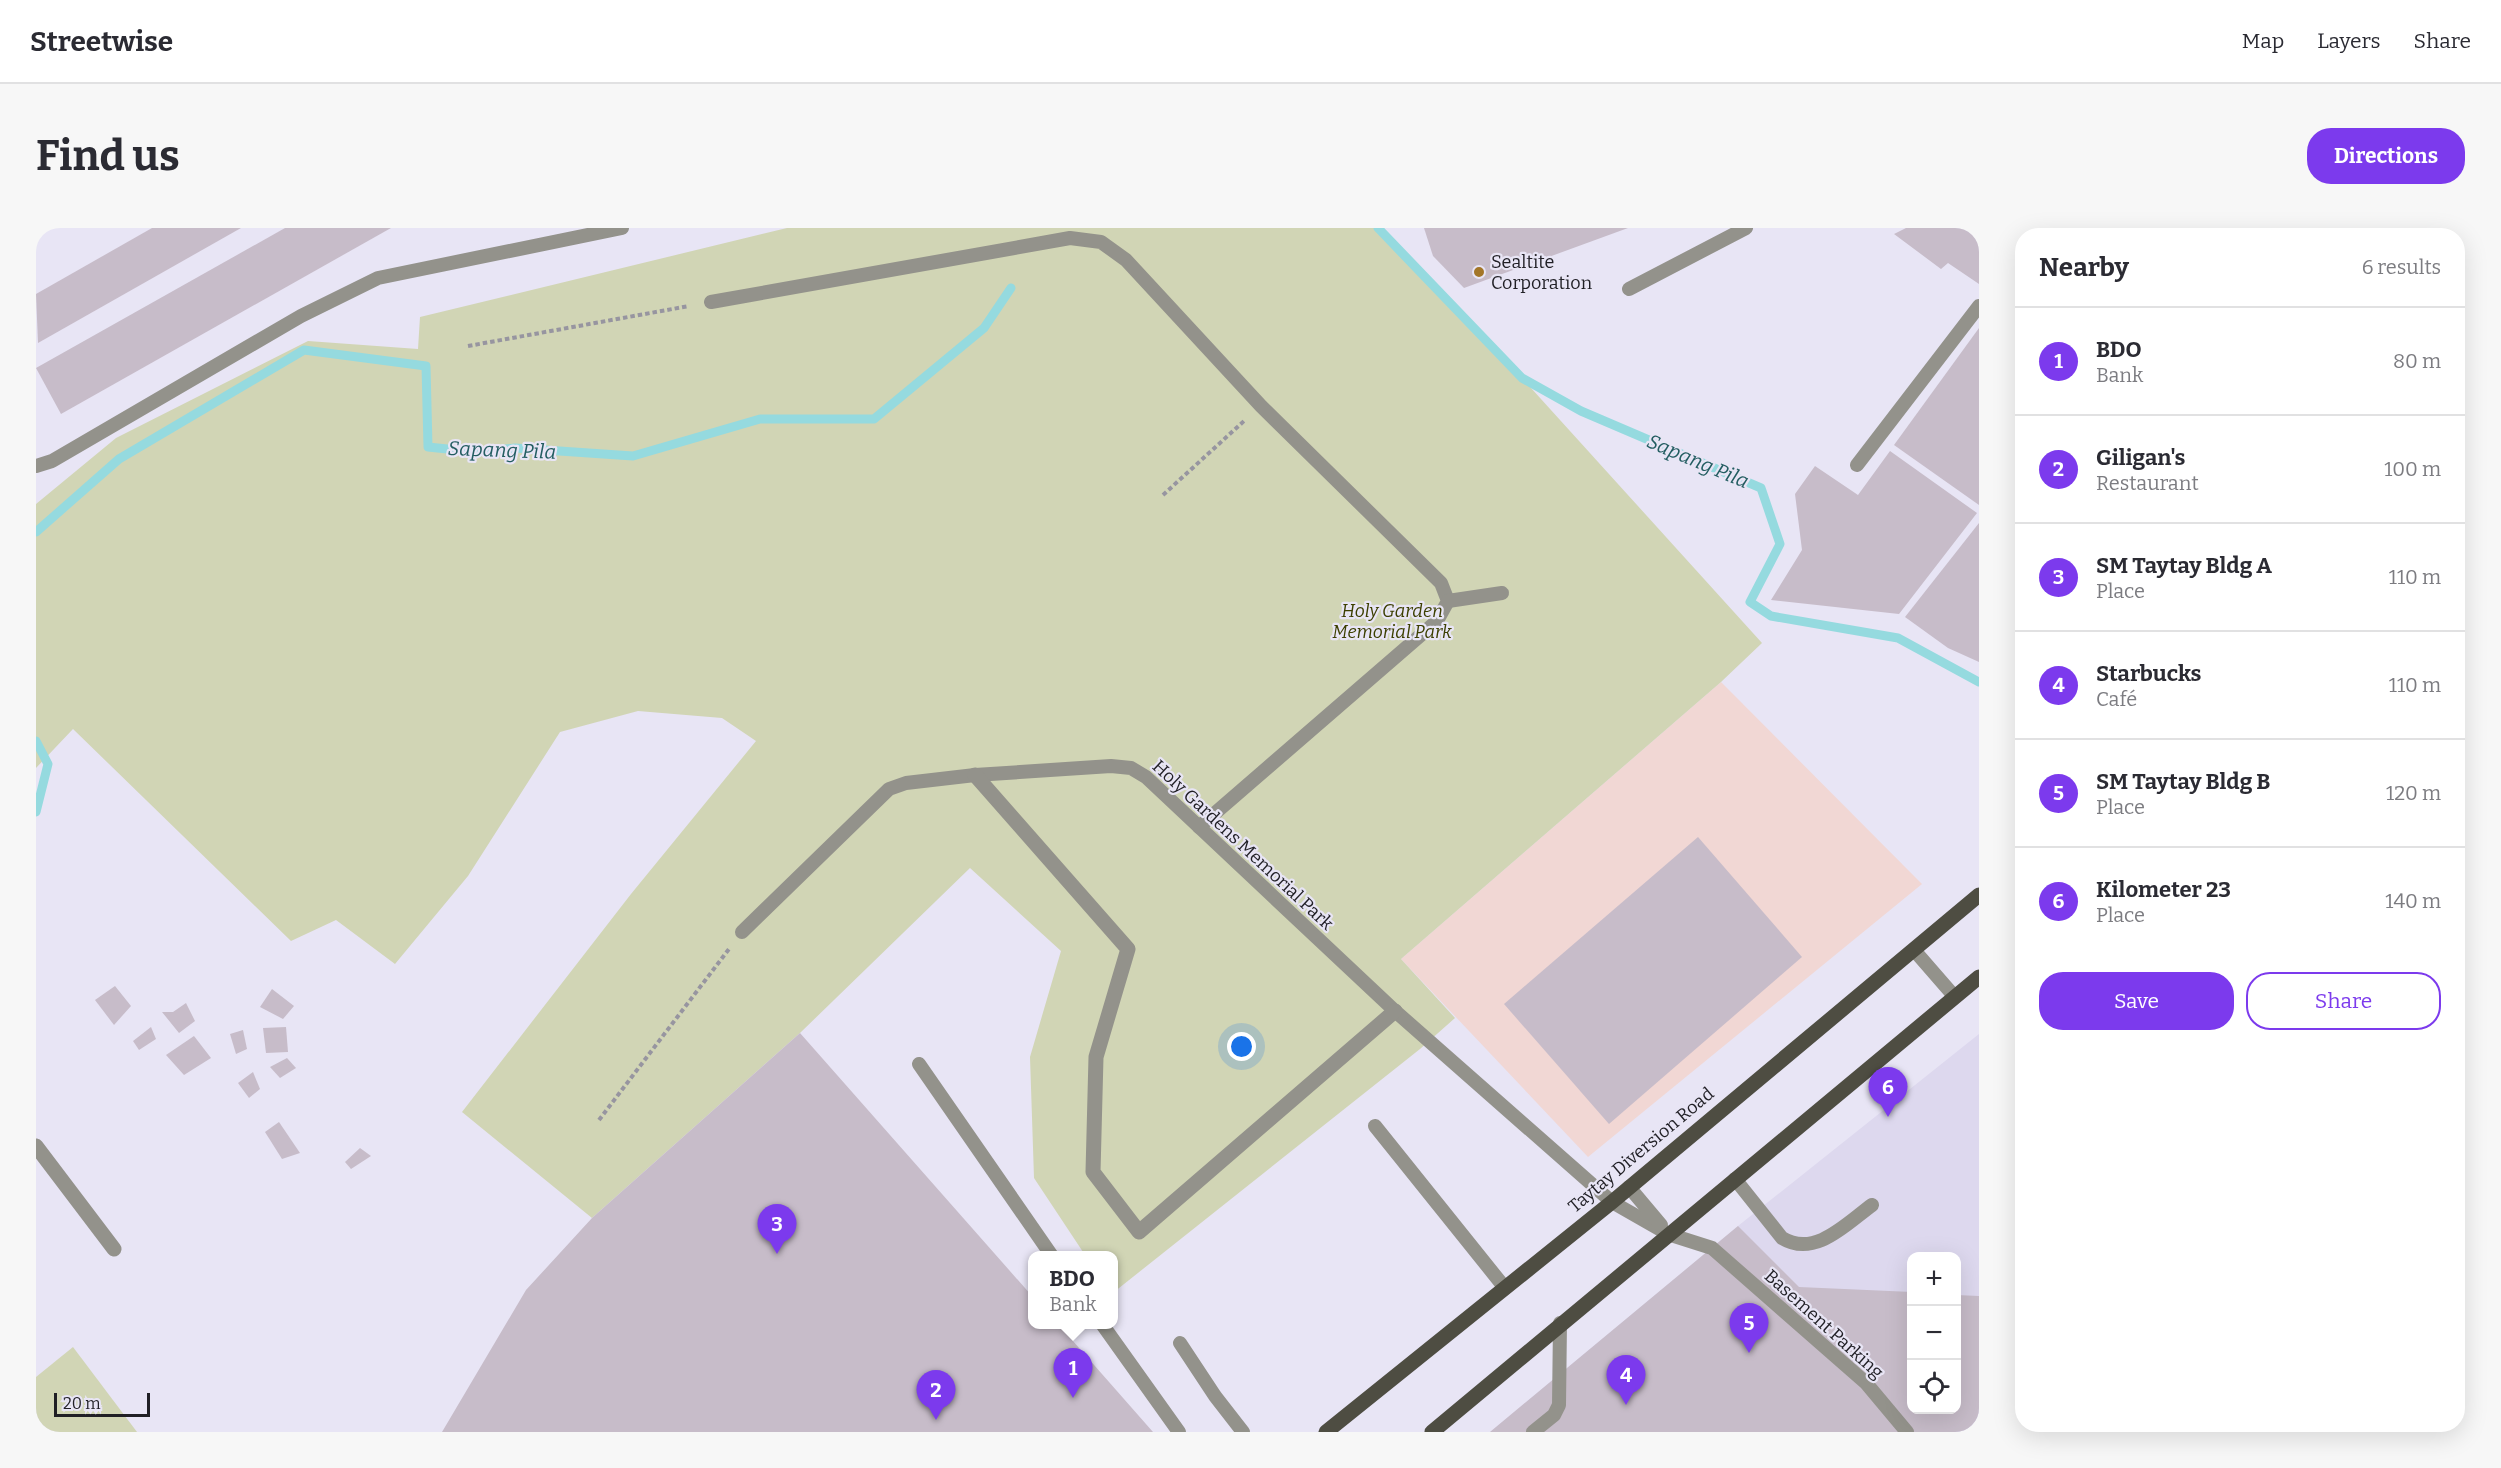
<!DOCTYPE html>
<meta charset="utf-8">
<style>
:root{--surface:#fff;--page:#f7f7f7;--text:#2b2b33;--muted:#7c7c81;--line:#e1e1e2;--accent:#7c3aed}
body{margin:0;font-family:Bitter,serif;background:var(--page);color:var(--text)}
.controls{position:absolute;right:18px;bottom:18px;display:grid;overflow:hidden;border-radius:12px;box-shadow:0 6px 24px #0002}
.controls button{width:54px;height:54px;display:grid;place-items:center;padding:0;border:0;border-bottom:2px solid var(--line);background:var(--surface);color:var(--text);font:30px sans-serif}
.scale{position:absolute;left:18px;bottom:15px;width:96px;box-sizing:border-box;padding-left:6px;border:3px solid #201f25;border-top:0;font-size:16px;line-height:21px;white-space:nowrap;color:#201f25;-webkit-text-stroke:4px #e8e5f5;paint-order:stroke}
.you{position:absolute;left:1206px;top:819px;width:21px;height:21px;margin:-15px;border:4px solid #fff;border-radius:50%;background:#1a73e8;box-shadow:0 0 0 9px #1a73e833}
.badge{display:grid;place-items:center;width:39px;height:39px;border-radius:50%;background:var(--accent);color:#fff;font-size:20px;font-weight:700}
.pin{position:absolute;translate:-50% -50px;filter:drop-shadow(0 2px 3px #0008)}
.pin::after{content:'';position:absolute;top:32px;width:21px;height:18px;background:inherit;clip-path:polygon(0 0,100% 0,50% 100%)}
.popup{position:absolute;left:992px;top:1023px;width:90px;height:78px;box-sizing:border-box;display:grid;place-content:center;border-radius:12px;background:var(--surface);filter:drop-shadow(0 2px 4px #0005);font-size:20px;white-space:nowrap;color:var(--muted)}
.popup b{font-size:22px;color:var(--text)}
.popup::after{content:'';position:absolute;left:50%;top:100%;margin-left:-12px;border:12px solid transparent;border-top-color:var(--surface)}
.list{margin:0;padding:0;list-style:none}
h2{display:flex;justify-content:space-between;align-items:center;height:78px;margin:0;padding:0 24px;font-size:26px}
h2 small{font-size:20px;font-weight:400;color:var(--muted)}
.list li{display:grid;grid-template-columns:39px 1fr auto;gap:18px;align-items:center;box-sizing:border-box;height:108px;padding:0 24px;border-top:2px solid var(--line)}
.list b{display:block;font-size:22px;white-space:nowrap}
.list p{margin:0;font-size:20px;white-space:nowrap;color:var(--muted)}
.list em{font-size:20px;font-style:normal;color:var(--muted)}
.actions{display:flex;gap:12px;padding:18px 24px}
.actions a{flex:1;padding:14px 0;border:2px solid var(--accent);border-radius:24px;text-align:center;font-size:21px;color:var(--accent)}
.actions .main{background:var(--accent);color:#fff}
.icon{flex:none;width:33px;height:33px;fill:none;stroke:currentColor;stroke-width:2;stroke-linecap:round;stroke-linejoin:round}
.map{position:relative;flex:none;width:1943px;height:1204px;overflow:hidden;border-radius:24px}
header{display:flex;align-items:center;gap:36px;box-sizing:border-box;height:84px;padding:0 30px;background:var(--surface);border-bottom:2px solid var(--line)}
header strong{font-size:28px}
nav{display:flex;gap:33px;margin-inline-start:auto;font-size:21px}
.intro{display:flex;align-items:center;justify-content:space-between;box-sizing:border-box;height:144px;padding:0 36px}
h1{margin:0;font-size:42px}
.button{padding:15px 27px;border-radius:24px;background:var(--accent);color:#fff;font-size:21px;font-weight:700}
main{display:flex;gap:36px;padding:0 36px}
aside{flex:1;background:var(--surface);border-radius:24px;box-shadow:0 6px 24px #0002}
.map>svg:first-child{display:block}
</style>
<header>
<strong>Streetwise</strong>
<nav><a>Map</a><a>Layers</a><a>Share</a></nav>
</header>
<div class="intro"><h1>Find us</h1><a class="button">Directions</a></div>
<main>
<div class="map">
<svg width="1943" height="1204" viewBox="0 0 1943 1204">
<rect width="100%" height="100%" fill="#e8e5f5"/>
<path fill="#ddd8ee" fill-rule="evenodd" d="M1943 806V1204H1454L1702 998ZM1876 1028H1920V1182H1876Z"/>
<path fill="#f1d7d4" d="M1685 454 1886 656 1552 929 1365 731Z"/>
<g fill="#d1d5b5">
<path d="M751 0H1342L1486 150 1726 415 1685 454 1365 731 1419 790 1384 821 1078 1064V1028L1049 1027 998 950 994 829 1025 723 934 640 764 805 556 990 426 884 595 666 720 513 686 490 602 483 524 504 432 648 359 736 300 692 255 713 37 501 0 540V276L80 210 272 113 382 121 384 89Z"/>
<path d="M37 1119 101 1204H0V1149Z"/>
</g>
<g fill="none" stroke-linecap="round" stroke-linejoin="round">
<g stroke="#95dadf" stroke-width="9">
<path d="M1342 0 1486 150 1545 183 1725 260 1744 316 1714 374 1735 388 1862 410 1943 454"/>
<path d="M0 304 83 231 268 122 390 138 392 219 440 224 479 220 597 228 724 191H838L948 100 975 60"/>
<path d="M0 513 12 536 0 584"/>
</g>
</g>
<g fill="#c7bcc9">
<path d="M116 0H205L2 115 0 66Z"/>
<path d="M249 0H355L25 186 0 140Z"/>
<path d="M1388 0H1592L1428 60 1397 28Z"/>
<path d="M1870 0H1943V56L1912 35 1905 41 1858 6Z"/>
<path d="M1943 100V277L1858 217Z"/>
<path d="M1854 223 1941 285 1863 386 1735 372 1766 322 1759 266 1779 238 1822 267Z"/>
<path d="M1943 295V434L1912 420 1869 389Z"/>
<path d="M1662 609 1766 729 1573 896 1468 776Z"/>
<path d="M79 758 95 778 78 797 59 772Z"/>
<path d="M236 761 258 778 247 791 224 779Z"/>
<path d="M150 775 159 793 143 805 126 784H137Z"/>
<path d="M115 799 120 811 103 822 97 813Z"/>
<path d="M250 799 252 824 230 825 227 800Z"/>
<path d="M207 802 211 821 200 826 194 806Z"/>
<path d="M764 805 996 1068V1096H1022L1117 1204H406L490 1062 556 990Z"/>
<path d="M158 808 175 830 148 847 130 827Z"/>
<path d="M251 830 260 840 244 850 234 839Z"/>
<path d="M217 844 224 861 213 870 202 855Z"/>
<path d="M243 894 264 925 246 931 229 904Z"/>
<path d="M324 920 335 928 315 941 309 934Z"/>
<path d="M1702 998 1763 1059 1876 1064V1182H1920V1067L1943 1068V1204H1454Z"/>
</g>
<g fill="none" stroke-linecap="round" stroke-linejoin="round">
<g stroke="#9795a0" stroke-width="4" stroke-dasharray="4.5 3" stroke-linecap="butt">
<path d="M432 118 653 78"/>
<path d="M1127 267 1208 193"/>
<path d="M563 892 693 721"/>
</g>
<g stroke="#93928b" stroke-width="14">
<path d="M1593 61 1710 0"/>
<path d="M675 74 1034 10 1065 14 1090 32 1225 178 1405 355 1412 373 1401 393 1163 599"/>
<path d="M1821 237 1943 78"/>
<path d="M0 238 16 233 265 88 342 50 586 0"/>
<path d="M1412 373 1466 365"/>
<path d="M706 704 853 561 870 555 939 547 1075 538 1095 540 1110 549 1359 783 1576 974 1632 1006 1676 1020 1830 1155 1871 1204"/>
<path d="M1878 722 1918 768"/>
<path d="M883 836 1016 1028"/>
<path d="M1339 898 1469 1060"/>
<path d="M1699 951 1746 1010C1779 1030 1810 996 1836 977"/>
<path d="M1593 959 1625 997"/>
<path d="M1066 1096 1143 1204"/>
<path d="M1144 1115 1179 1168 1207 1204"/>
<path d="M1497 1204 1518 1187 1523 1177 1524 1095"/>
</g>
<path stroke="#93928b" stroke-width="15" d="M939 547 1092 721 1060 829 1057 944 1103 1004 1359 783"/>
<path stroke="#93928b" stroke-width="15" d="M0 918 78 1021"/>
<g stroke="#4e4d42" stroke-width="15">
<path d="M1290 1204 1576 974 1943 667"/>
<path d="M1396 1204 1943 749"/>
</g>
</g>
<circle fill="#a37628" stroke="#e8e5f5" stroke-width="2" cx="1443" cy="44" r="6"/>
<g text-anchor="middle" stroke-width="4.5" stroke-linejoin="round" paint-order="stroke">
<g font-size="18" fill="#201f25" stroke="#e8e5f5" text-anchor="start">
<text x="1455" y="40">Sealtite<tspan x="1455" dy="21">Corporation</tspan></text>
</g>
<g font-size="18" font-style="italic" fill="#3c3f00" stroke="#e8e5f5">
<text x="1356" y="389">Holy Garden<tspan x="1356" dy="21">Memorial Park</tspan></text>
</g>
<g font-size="18" fill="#201f25" stroke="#e8e5f5">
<text transform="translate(1207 617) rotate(43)" y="6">Holy Gardens Memorial Park</text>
<text transform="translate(1605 922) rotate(-40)" y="6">Taytay Diversion Road</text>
<text transform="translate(1788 1096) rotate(42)" y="6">Basement Parking</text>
</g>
<g font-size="20" font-style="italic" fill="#235d61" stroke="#e8e5f5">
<text transform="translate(466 222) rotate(2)" y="7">Sapang Pila</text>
<text transform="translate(1662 233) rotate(23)" y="7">Sapang Pila</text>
</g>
</g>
</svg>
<div class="controls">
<button>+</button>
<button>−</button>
<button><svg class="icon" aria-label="locate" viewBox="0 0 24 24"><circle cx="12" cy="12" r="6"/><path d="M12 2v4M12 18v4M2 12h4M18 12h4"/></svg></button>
</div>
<div class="scale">20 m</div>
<div class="you"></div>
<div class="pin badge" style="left:1037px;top:1170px">1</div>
<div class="popup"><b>BDO</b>Bank</div>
<div class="pin badge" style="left:900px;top:1192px">2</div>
<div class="pin badge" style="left:741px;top:1026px">3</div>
<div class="pin badge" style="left:1590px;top:1177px">4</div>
<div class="pin badge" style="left:1713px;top:1125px">5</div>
<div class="pin badge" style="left:1852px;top:889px">6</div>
</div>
<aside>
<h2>Nearby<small>6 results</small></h2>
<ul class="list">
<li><span class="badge">1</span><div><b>BDO</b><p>Bank</p></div><em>80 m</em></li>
<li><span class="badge">2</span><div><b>Giligan's</b><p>Restaurant</p></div><em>100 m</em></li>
<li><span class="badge">3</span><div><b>SM Taytay Bldg A</b><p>Place</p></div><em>110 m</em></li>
<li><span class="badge">4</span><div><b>Starbucks</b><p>Café</p></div><em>110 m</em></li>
<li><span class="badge">5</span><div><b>SM Taytay Bldg B</b><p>Place</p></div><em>120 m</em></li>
<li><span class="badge">6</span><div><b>Kilometer 23</b><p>Place</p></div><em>140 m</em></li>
</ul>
<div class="actions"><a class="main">Save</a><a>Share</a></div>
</aside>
</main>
